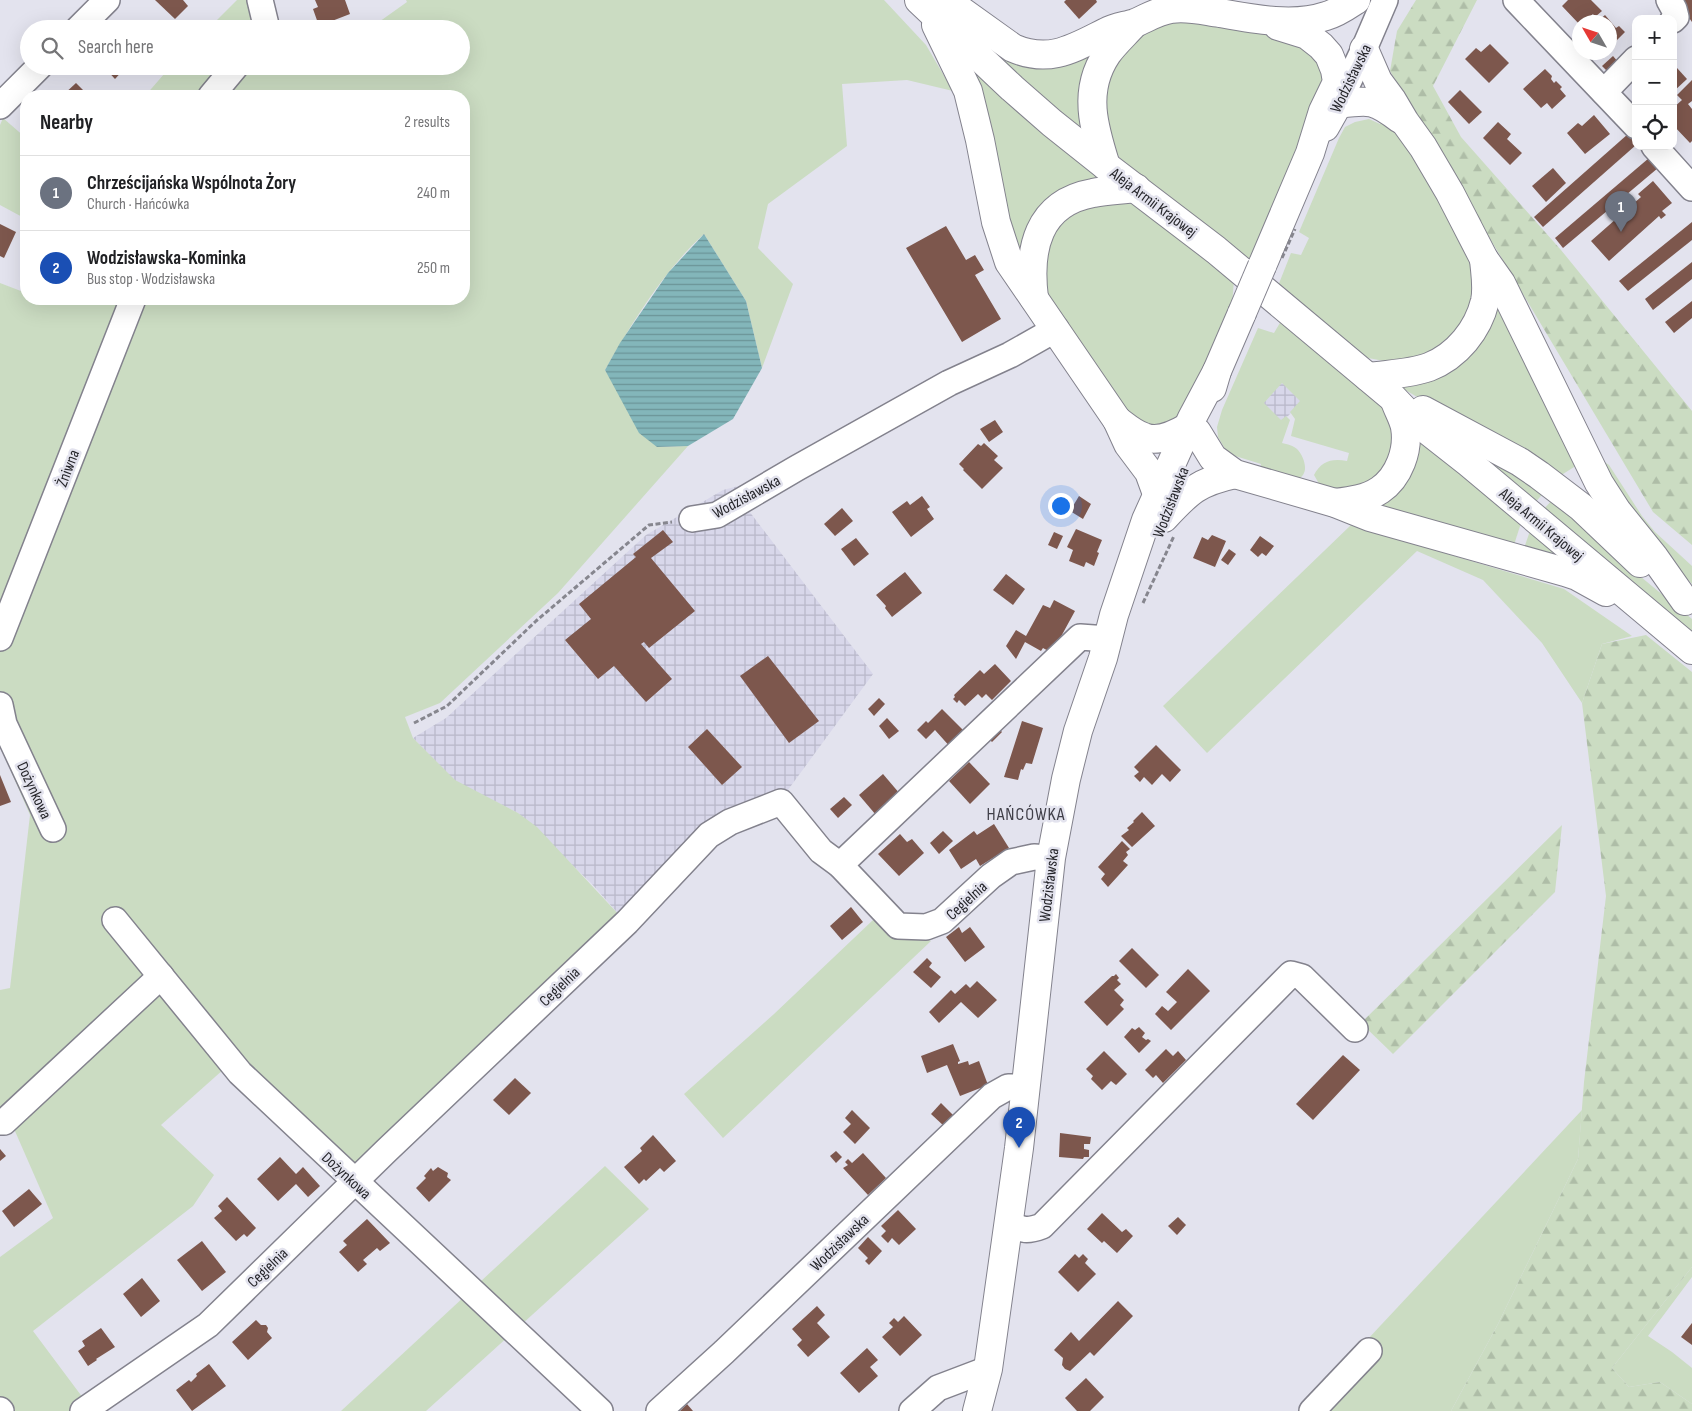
<!DOCTYPE html>
<meta charset="utf-8">
<style>
:root{--surface:#fff;--page:#f6f6f6;--text:#202124;--muted:#757577;--line:#e0e0e0;--accent:#0b8043}
body{margin:0;font-family:"Sofia Sans Condensed",sans-serif;background:var(--page);color:var(--text)}
.controls{position:absolute;right:15px;top:15px;display:grid;overflow:hidden;border-radius:10px;box-shadow:0 5px 20px #0002}
.controls button{width:45px;height:45px;display:grid;place-items:center;padding:0;border:0;border-bottom:1px solid var(--line);background:var(--surface);color:var(--text);font:25px sans-serif}
.compass{position:absolute;left:1572px;top:15px;width:45px;height:45px;border-radius:50%;background:var(--surface);box-shadow:0 5px 20px #0002;rotate:309deg}
.you{position:absolute;left:1060px;top:505px;width:18px;height:18px;margin:-12px;border:4px solid #fff;border-radius:50%;background:#1a73e8;box-shadow:0 0 0 8px #1a73e833}
.badge{display:grid;place-items:center;width:32px;height:32px;border-radius:50%;background:var(--accent);color:#fff;font-size:16px;font-weight:700}
.pin{position:absolute;translate:-50% -41px;filter:drop-shadow(0 1px 2px #0008)}
.pin::after{content:'';position:absolute;top:26px;width:18px;height:15px;background:inherit;clip-path:polygon(0 0,100% 0,50% 100%)}
.list{margin:0;padding:0;list-style:none}
h2{display:flex;justify-content:space-between;align-items:center;height:65px;margin:0;padding:0 20px;font-size:21px}
h2 small{font-size:16px;font-weight:400;color:var(--muted)}
.list li{display:grid;grid-template-columns:32px 1fr auto;gap:15px;align-items:center;box-sizing:border-box;height:75px;padding:0 20px;border-top:1px solid var(--line)}
.list b{display:block;font-size:19px;white-space:nowrap}
.list p{margin:0;font-size:16px;white-space:nowrap;color:var(--muted)}
.list em{font-size:16px;font-style:normal;color:var(--muted)}
.icon{flex:none;width:28px;height:28px;fill:none;stroke:currentColor;stroke-width:2;stroke-linecap:round;stroke-linejoin:round}
.map{position:relative;flex:none;width:1692px;height:1411px;overflow:hidden}
.search{position:absolute;background:var(--surface);box-shadow:0 5px 20px #0002;left:20px;top:20px;width:450px;height:55px;display:flex;align-items:center;gap:12px;box-sizing:border-box;padding:0 18px;border-radius:28px;color:var(--muted);font-size:19px}
.panel{position:absolute;background:var(--surface);box-shadow:0 5px 20px #0002;left:20px;top:90px;width:450px;height:215px;border-radius:20px}
.map>svg:first-child{display:block}
</style>
<div class="map">
<svg width="1692" height="1411" viewBox="0 0 1692 1411">
<defs>
<pattern id="industrial-grid" width="8" height="8" patternUnits="userSpaceOnUse" patternTransform="scale(1.25)"><rect width="8" height="8" fill="#d8d7ea"/><path d="M0 4h8M4 0v8" fill="none" stroke="#b9b8c9"/></pattern>
<pattern id="forest-firs" width="22" height="20" patternUnits="userSpaceOnUse" patternTransform="scale(1.25)"><rect width="22" height="20" fill="#cbdcc2"/><path d="M5 1l3.5 6h-7zM16 11l3.5 6h-7z" fill="#aebda7"/></pattern>
<pattern id="water-rules" width="6" height="5" patternUnits="userSpaceOnUse" patternTransform="scale(1.25)"><rect width="6" height="5" fill="#83b6ba"/><path d="M0 2.5h6" fill="none" stroke="#6b9497"/></pattern>
</defs>
<rect width="100%" height="100%" fill="#e3e3ee"/>
<g fill="url(#industrial-grid)">
<path d="M1281 381 1303 401 1281 423 1261 403Z"/>
<path d="M812 467 746 507 873 674 785 794 720 821 622 918 592 884 518 813 455 781 413 738 446 718 646 535 723 490Z"/>
</g>
<g fill="#cbdcc2">
<path d="M237 0H265L282 29H208Z"/>
<path d="M406 0H884L926 45 953 91 907 80 842 84 847 146 768 204 758 248 793 284 762 368 746 301 704 234C665 269 631 324 605 370L657 447 688 446 558 593 440 703 405 717 413 738 455 780 518 813 537 827 622 918 344 1178 224 1069 161 1125 214 1175 193 1206 33 1331 86 1402 72 1411H9L0 1397V1257L53 1218 11 1122 0 1118V990L10 988 30 815 0 746V283L26 293V299H464V96H145L171 66H303L307 72 316 66H461V29H369L407 2Z"/>
<path d="M1175 19 1297 36 1322 62 1326 89 1251 262 1124 164 1114 149 1104 118 1105 90 1112 68 1143 32Z"/>
<path d="M1094 47 1084 132 984 49Z"/>
<path d="M971 63 1104 176 1023 240 1017 259Z"/>
<path d="M1384 114 1422 163 1470 256 1474 277V295L1461 327 1432 354 1395 363 1368 358 1359 354 1278 286 1291 253 1301 255 1309 238 1299 232 1339 138 1345 127 1355 122 1369 119 1380 124Z"/>
<path d="M3 118 26 138V219L0 205V125Z"/>
<path d="M1122 202 1136 205 1234 279 1232 306 1184 417 1164 428 1131 420 1047 298 1041 260 1051 234 1074 211 1088 205Z"/>
<path d="M1496 299 1582 462 1555 479 1402 388V385Z"/>
<path d="M1281 321 1383 403 1391 418 1393 446 1383 472 1361 489H1322L1314 475C1321 461 1332 458 1347 461L1349 453 1291 436 1295 419 1290 412 1300 401 1282 383 1264 403 1281 420 1286 416 1290 420 1282 443C1287 444 1294 446 1297 449 1303 455 1308 468 1303 475 1301 478 1297 480 1294 482L1260 472 1261 464 1232 455 1225 449 1218 437 1217 427 1222 410 1258 328 1274 333Z"/>
<path d="M1421 416 1547 489 1533 505Z"/>
<path d="M1416 437 1522 520 1512 551 1372 511Z"/>
<path d="M1603 461 1609 465 1642 516 1655 532 1692 566V584L1634 525Z"/>
<path d="M1556 496 1641 577 1692 619V637L1542 511Z"/>
<path d="M1351 525 1564 589 1632 636 1602 644 1582 703 1542 643 1483 580 1417 551 1207 753 1163 706Z"/>
<path d="M1531 528 1576 566 1522 554Z"/>
<path d="M873 920 931 941 723 1138 684 1094 774 1014Z"/>
<path d="M1582 1110 1578 1159 1498 1324 1451 1411H1324L1367 1340Z"/>
<path d="M605 1166 649 1209 426 1411H341Z"/>
<path d="M1692 1267V1277L1648 1336 1672 1352 1692 1368V1404L1660 1382 1629 1387 1612 1368Z"/>
</g>
<g fill="url(#forest-firs)">
<path d="M1416 0H1477L1433 86 1461 137 1561 250 1692 411V545L1653 512 1390 71 1397 31Z"/>
<path d="M1646 635 1692 672V1267L1612 1368 1629 1387 1660 1382 1692 1404V1411H1451L1498 1324 1578 1159 1584 1082 1606 896 1582 703 1602 644Z"/>
<path d="M1562 825 1555 892 1393 1054 1361 1023Z"/>
</g>
<path fill="url(#water-rules)" d="M704 234 746 301 762 368 733 419 688 446 657 447 639 433 605 370 620 343 668 273Z"/>
<g fill="#7d574d">
<path d="M155 0H183L188 6 175 19Z"/>
<path d="M315 0H345L350 14 319 26 313 9 318 7Z"/>
<path d="M1066 0H1096L1097 2 1079 19 1064 2Z"/>
<path d="M1568 0H1591L1602 11 1595 17 1593 14 1584 22H1580V25L1562 6Z"/>
<path d="M1680 0H1692V22L1681 7Z"/>
<path d="M1605 15 1616 28 1619 26 1625 32 1610 47V22H1597Z"/>
<path d="M1490 44 1509 63 1489 83 1465 59 1476 48 1481 52Z"/>
<path d="M1613 56 1619 63 1608 72 1602 66Z"/>
<path d="M103 66H127L115 79Z"/>
<path d="M1677 68 1687 79 1673 92V72Z"/>
<path d="M1545 69 1552 76 1551 79 1554 83 1556 81 1562 87 1560 89 1566 96 1552 109 1547 103 1541 108 1523 89Z"/>
<path d="M1692 80V101L1688 104 1692 109V141L1690 143 1673 125V108L1682 100 1677 95Z"/>
<path d="M76 83 89 96H62Z"/>
<path d="M1460 90 1482 112 1469 124 1448 102Z"/>
<path d="M1594 115 1610 134 1585 154 1567 133 1578 123 1582 126Z"/>
<path d="M1498 122 1511 134 1507 139 1522 153 1510 165 1483 138Z"/>
<path d="M1628 134 1636 145 1543 227 1534 217Z"/>
<path d="M1649 158 1658 168 1563 248 1555 238Z"/>
<path d="M1553 168 1566 183 1546 202 1532 186Z"/>
<path d="M1653 181 1672 203 1662 211 1666 215 1661 219 1659 216 1609 261 1591 241 1641 197 1638 194Z"/>
<path d="M1692 222V240L1628 291 1619 281Z"/>
<path d="M0 224 16 232 4 258 0 256Z"/>
<path d="M946 226 966 260 975 255 984 270 975 275 1001 319 962 342 906 248Z"/>
<path d="M1692 262V279L1653 310 1645 299Z"/>
<path d="M1692 301V318L1674 333 1665 322Z"/>
<path d="M995 420 1003 432 989 442 980 429Z"/>
<path d="M984 443 998 456 994 460 1003 468 982 489 963 470 964 469 959 464 978 444 981 446Z"/>
<path d="M922 496 930 507 927 509 934 519 911 537 892 512 907 501 910 505Z"/>
<path d="M1079 496 1091 504 1083 519 1070 511Z"/>
<path d="M842 508 853 521 835 536 824 524Z"/>
<path d="M1076 529 1102 540 1097 552 1099 553 1094 566 1086 562 1084 567 1069 561 1073 550 1067 547Z"/>
<path d="M663 530 673 542 651 558 695 611 649 648 644 642 641 644 672 679 646 702 614 666 598 679 565 640 591 619 579 604 636 557 633 554Z"/>
<path d="M1054 532 1063 536 1057 549 1048 545Z"/>
<path d="M1212 535 1226 541 1215 567 1193 558 1202 537 1208 540Z"/>
<path d="M1260 536 1274 546 1266 556 1262 553 1258 557 1250 550Z"/>
<path d="M856 538 869 554 854 566 841 549Z"/>
<path d="M1229 549 1236 554 1228 565 1221 560Z"/>
<path d="M905 572 922 593 892 617 885 608 886 606 876 595Z"/>
<path d="M1006 574 1025 589 1013 605 993 590Z"/>
<path d="M1054 600 1075 611 1052 653 1043 648 1041 651 1025 642 1016 659 1006 646 1016 630 1026 636 1043 605 1050 608Z"/>
<path d="M768 656 819 721 789 743 740 676Z"/>
<path d="M995 664 1011 681 992 700 986 694 982 698 978 694 965 706 959 700 957 703 953 699 955 697 954 695 980 670 984 674Z"/>
<path d="M879 698 885 704 874 716 868 709Z"/>
<path d="M942 709 967 734 952 749 935 730 926 739 917 730 926 721 928 723Z"/>
<path d="M887 718 899 731 889 739 879 726Z"/>
<path d="M1022 721 1043 728 1032 764 1026 763 1023 770 1021 769 1018 780 1004 777Z"/>
<path d="M996 726 1002 732 992 742 990 740Z"/>
<path d="M707 729 742 767 722 785 688 747Z"/>
<path d="M1156 745 1181 770 1170 782 1162 774 1152 785 1144 777 1140 782 1134 776 1139 772 1134 767Z"/>
<path d="M969 762 990 784 970 804 949 781Z"/>
<path d="M883 774 900 794 876 815 859 795Z"/>
<path d="M0 775 11 802 0 806Z"/>
<path d="M844 797 852 805 838 818 830 809Z"/>
<path d="M1142 812 1155 826 1132 847 1121 836 1129 830 1127 828 1134 822 1133 821Z"/>
<path d="M994 824 1009 848 980 866 976 859 961 869 949 850 974 831 977 835Z"/>
<path d="M943 831 953 841 939 854 930 843Z"/>
<path d="M900 834 907 842 912 839 924 853 899 876 878 854Z"/>
<path d="M1122 841 1130 849 1126 852 1128 855 1123 861 1128 865 1108 887 1101 879 1105 874 1098 867Z"/>
<path d="M851 907 863 922 842 940 830 926Z"/>
<path d="M959 927 962 933 970 927 985 947 965 962 946 937Z"/>
<path d="M1132 948 1159 975 1146 988 1119 961Z"/>
<path d="M927 958 932 963 929 967 941 977 931 988 913 972Z"/>
<path d="M1188 969 1210 991 1171 1030 1155 1014 1162 1006 1168 1011 1177 1002 1166 992Z"/>
<path d="M1116 974 1119 978 1117 980 1121 984 1114 990 1124 1000 1120 1005 1124 1009 1107 1026 1084 1002 1112 976H1114Z"/>
<path d="M977 981 997 1000 978 1018 961 1002 939 1023 929 1012 951 990 955 994 966 984 970 988Z"/>
<path d="M1139 1027 1145 1033 1142 1037 1146 1040 1148 1039 1151 1041 1139 1053 1124 1037 1132 1028 1135 1030Z"/>
<path d="M953 1044 960 1061 958 1062V1064L968 1061 969 1065 979 1061 988 1085 960 1096 947 1065 927 1073 921 1056Z"/>
<path d="M1166 1049 1173 1056 1178 1051 1186 1060 1163 1083 1156 1075 1153 1078 1145 1070Z"/>
<path d="M1104 1051 1127 1074 1116 1085 1111 1081 1102 1090 1091 1079 1093 1076 1086 1069Z"/>
<path d="M1343 1055 1360 1070 1313 1120 1296 1104Z"/>
<path d="M515 1078 531 1093 509 1115 493 1100Z"/>
<path d="M941 1103 955 1117 945 1127 931 1114Z"/>
<path d="M852 1110 870 1128 855 1144 843 1132 851 1124 845 1118Z"/>
<path d="M1060 1133 1091 1137 1090 1144H1084V1149L1089 1150V1157H1084L1083 1159 1059 1157Z"/>
<path d="M653 1135 676 1161 664 1172 660 1168 646 1181 644 1179 639 1184 624 1167 642 1151 640 1148Z"/>
<path d="M0 1149 6 1156 0 1161Z"/>
<path d="M836 1151 842 1157 836 1163 830 1156Z"/>
<path d="M863 1153 886 1178 868 1195 843 1168 848 1165 845 1162 848 1159 852 1163Z"/>
<path d="M280 1157 296 1174 303 1167 320 1186 308 1197 296 1184 278 1201 257 1179Z"/>
<path d="M438 1167 448 1173 447 1177 451 1180 429 1202 416 1188 426 1178 424 1176 431 1168 433 1171Z"/>
<path d="M29 1189 42 1204 14 1227 2 1211Z"/>
<path d="M227 1197 256 1228 247 1237 244 1234 236 1241 214 1218 222 1211 218 1206Z"/>
<path d="M898 1210 916 1229 899 1245 892 1238 888 1243 881 1236 886 1231 881 1226Z"/>
<path d="M1102 1213 1122 1232 1126 1229 1133 1236 1117 1253 1104 1241 1102 1243 1087 1229Z"/>
<path d="M1178 1217 1186 1225 1177 1235 1168 1226Z"/>
<path d="M367 1219 390 1243 380 1251 377 1248 363 1260 367 1264 358 1272 339 1252 347 1245 343 1241Z"/>
<path d="M868 1237 882 1251 869 1265 865 1261 868 1258 858 1248Z"/>
<path d="M202 1241 226 1272 202 1291 177 1260Z"/>
<path d="M1075 1254 1079 1258 1083 1254 1088 1259 1085 1263 1096 1274 1078 1292 1058 1272Z"/>
<path d="M142 1278 160 1301 141 1317 123 1294Z"/>
<path d="M1118 1301 1133 1316 1094 1356 1090 1352 1070 1371 1065 1369 1062 1365 1063 1358 1054 1350 1071 1332 1079 1341Z"/>
<path d="M817 1306 825 1315 817 1323 830 1337 808 1357 797 1345 802 1340 792 1329Z"/>
<path d="M904 1316 922 1335 900 1356 882 1337 893 1327 889 1323 894 1318 898 1322Z"/>
<path d="M256 1320 261 1325H266L268 1328 267 1332 272 1338 248 1360 232 1342Z"/>
<path d="M1692 1323V1345L1681 1337Z"/>
<path d="M101 1328 115 1347 96 1359 97 1360 88 1366 78 1351 85 1346 82 1341Z"/>
<path d="M867 1348 878 1360 870 1367 878 1376 859 1393 840 1373Z"/>
<path d="M209 1364 226 1386 192 1411 176 1390 189 1380 191 1382 197 1376 196 1374Z"/>
<path d="M1086 1378 1104 1397 1090 1411H1077L1065 1398Z"/>
<path d="M687 1404 693 1411H680Z"/>
</g>
<g fill="none" stroke-linecap="round" stroke-linejoin="round">
<defs>
<g id="minor">
<path d="M260 0 267 29"/>
<path d="M1516 0 1636 126"/>
<path d="M1669 0 1674 9 1676 17 1673 20"/>
<path d="M78 29 107 0"/>
<path d="M1604 92 1636 59"/>
<path d="M211 96 236 66"/>
<path d="M1338 104 1364 49 1385 0"/>
<path d="M0 106 40 66"/>
<path d="M1654 146 1692 188"/>
<path d="M692 519 717 515 797 468 949 383 1010 355 1056 329"/>
<path d="M0 638 133 299"/>
<path d="M0 705 4 724 53 829"/>
<path d="M840 865 1080 637 1108 639"/>
<path d="M115 920 240 1073 600 1411"/>
<path d="M0 1122H4L161 976"/>
<path d="M1008 1223C1023 1230 1026 1232 1042 1226L1291 974 1302 977 1355 1029"/>
<path d="M0 1410 1 1411"/>
<path d="M83 1411 208 1325 386 1151 627 922 709 835 730 822 781 802 821 851 840 865 898 926 926 927 942 921 991 876 1011 862 1034 857 1051 858"/>
<path d="M659 1411 724 1352 992 1096 1008 1087H1025"/>
<path d="M912 1411 938 1388 988 1369"/>
<path d="M1312 1411 1369 1351"/>
</g>
<g id="major">
<path d="M919 0 1012 88 1052 123 1106 166 1216 250 1393 398 1413 419 1469 463 1692 650"/>
<path d="M946 0 1013 48C1050 64 1074 48 1106 32 1115 27 1126 26 1135 23 1147 18 1158 11 1171 9 1187 6 1205 11 1220 13 1253 19 1294 27 1326 16 1337 13 1347 6 1356 0"/>
<path d="M936 25 968 91 980 140 996 222 1009 262 1117 420 1128 444 1149 472 1157 494"/>
<path d="M1364 49 1378 81 1392 100 1405 122 1423 147 1450 193 1484 259 1501 283 1599 483 1617 511 1654 557 1685 601"/>
<path d="M1325 127 1338 104C1370 100 1374 99 1400 119"/>
<path d="M1106 166C1094 128 1082 91 1107 54 1114 44 1124 35 1133 25"/>
<path d="M1262 266 1310 153 1323 111 1337 82 1335 70 1329 55 1321 46 1307 35 1278 26"/>
<path d="M1034 298C1028 250 1037 203 1093 193 1107 190 1122 190 1136 188"/>
<path d="M1368 377C1388 374 1410 374 1429 367 1457 356 1478 330 1485 301 1488 287 1485 273 1484 259"/>
<path d="M1212 388 1217 371 1242 313"/>
<path d="M1423 410 1520 462 1539 475 1581 507 1640 563"/>
<path d="M1117 420C1125 426 1134 434 1144 437 1158 443 1176 434 1188 427"/>
<path d="M1197 432 1213 458 1235 474 1335 503 1370 517 1565 572 1577 576 1606 592"/>
<path d="M1335 503C1351 501 1367 499 1380 490 1399 477 1409 450 1405 427 1403 418 1398 410 1395 401"/>
<path d="M1164 518C1189 491 1198 482 1235 474"/>
<path d="M977 1411 988 1369 1019 1148 1051 858 1066 779 1078 731 1103 658 1114 615 1146 520 1192 418 1217 371"/>
</g>
</defs>
<use href="#minor" stroke="#83828d" stroke-width="28"/>
<use href="#major" stroke="#83828d" stroke-width="30"/>
<g stroke="#86868e" stroke-width="3" stroke-dasharray="5 2.5" stroke-linecap="butt">
<path d="M1143 603 1174 536"/>
<path d="M414 723 447 706 536 621 649 525 672 522"/>
</g>
<use href="#minor" stroke="#fff" stroke-width="25"/>
<use href="#major" stroke="#fff" stroke-width="28"/>
<defs>
<path id="major-bridge" d="M1242 313 1262 266"/>
</defs>
<use href="#major-bridge" stroke="#83828d" stroke-width="30" stroke-linecap="butt"/>
<path stroke="#86868e" stroke-width="3" stroke-dasharray="5 2.5" stroke-linecap="butt" d="M1282 258 1295 229"/>
<use href="#major-bridge" stroke="#fff" stroke-width="28"/>
</g>
<g text-anchor="middle" stroke-width="5" stroke-linejoin="round" paint-order="stroke">
<g font-size="16" fill="#26262b" stroke="#e3e3ee">
<text transform="translate(1350 78) rotate(-64)" y="6">Wodzisławska</text>
<text transform="translate(1154 202) rotate(37)" y="6">Aleja Armii Krajowej</text>
<text transform="translate(67 468) rotate(-69)" y="6">Żniwna</text>
<text transform="translate(746 496) rotate(-28)" y="6">Wodzisławska</text>
<text transform="translate(1170 502) rotate(-69)" y="6">Wodzisławska</text>
<text transform="translate(1542 524) rotate(40)" y="6">Aleja Armii Krajowej</text>
<text transform="translate(35 790) rotate(65)" y="6">Dożynkowa</text>
<text transform="translate(1048 885) rotate(-83)" y="6">Wodzisławska</text>
<text transform="translate(966 900) rotate(-42)" y="6">Cegielnia</text>
<text transform="translate(559 986) rotate(-44)" y="6">Cegielnia</text>
<text transform="translate(347 1175) rotate(43)" y="6">Dożynkowa</text>
<text transform="translate(839 1242) rotate(-44)" y="6">Wodzisławska</text>
<text transform="translate(267 1267) rotate(-44)" y="6">Cegielnia</text>
</g>
<g font-size="18" letter-spacing="1" fill="#403f48" stroke="#e3e3ee">
<text x="1026" y="820">HAŃCÓWKA</text>
</g>
</g>
</svg>
<div class="controls">
<button>+</button>
<button>−</button>
<button><svg class="icon" aria-label="locate" viewBox="0 0 24 24"><circle cx="12" cy="12" r="6"/><path d="M12 2v4M12 18v4M2 12h4M18 12h4"/></svg></button>
</div>
<svg class="compass" viewBox="-18 -18 36 36"><path d="M0-13l5 13h-10z" fill="#e53935"/><path d="M0 13l5-13h-10z" fill="#757577"/></svg>
<div class="you"></div>
<div class="pin badge" style="left:1621px;top:232px;background:#6b7280">1</div>
<div class="pin badge" style="left:1019px;top:1148px;background:#1a4fb4">2</div>
<div class="search"><svg class="icon" aria-label="search" viewBox="0 0 24 24"><circle cx="10" cy="10" r="6"/><path d="M15 15l6 6"/></svg>Search here</div>
<section class="panel">
<h2>Nearby<small>2 results</small></h2>
<ul class="list">
<li><span class="badge" style="background:#6b7280">1</span><div><b>Chrześcijańska Wspólnota Żory</b><p>Church · Hańcówka</p></div><em>240 m</em></li>
<li><span class="badge" style="background:#1a4fb4">2</span><div><b>Wodzisławska-Kominka</b><p>Bus stop · Wodzisławska</p></div><em>250 m</em></li>
</ul>
</section>
</div>
